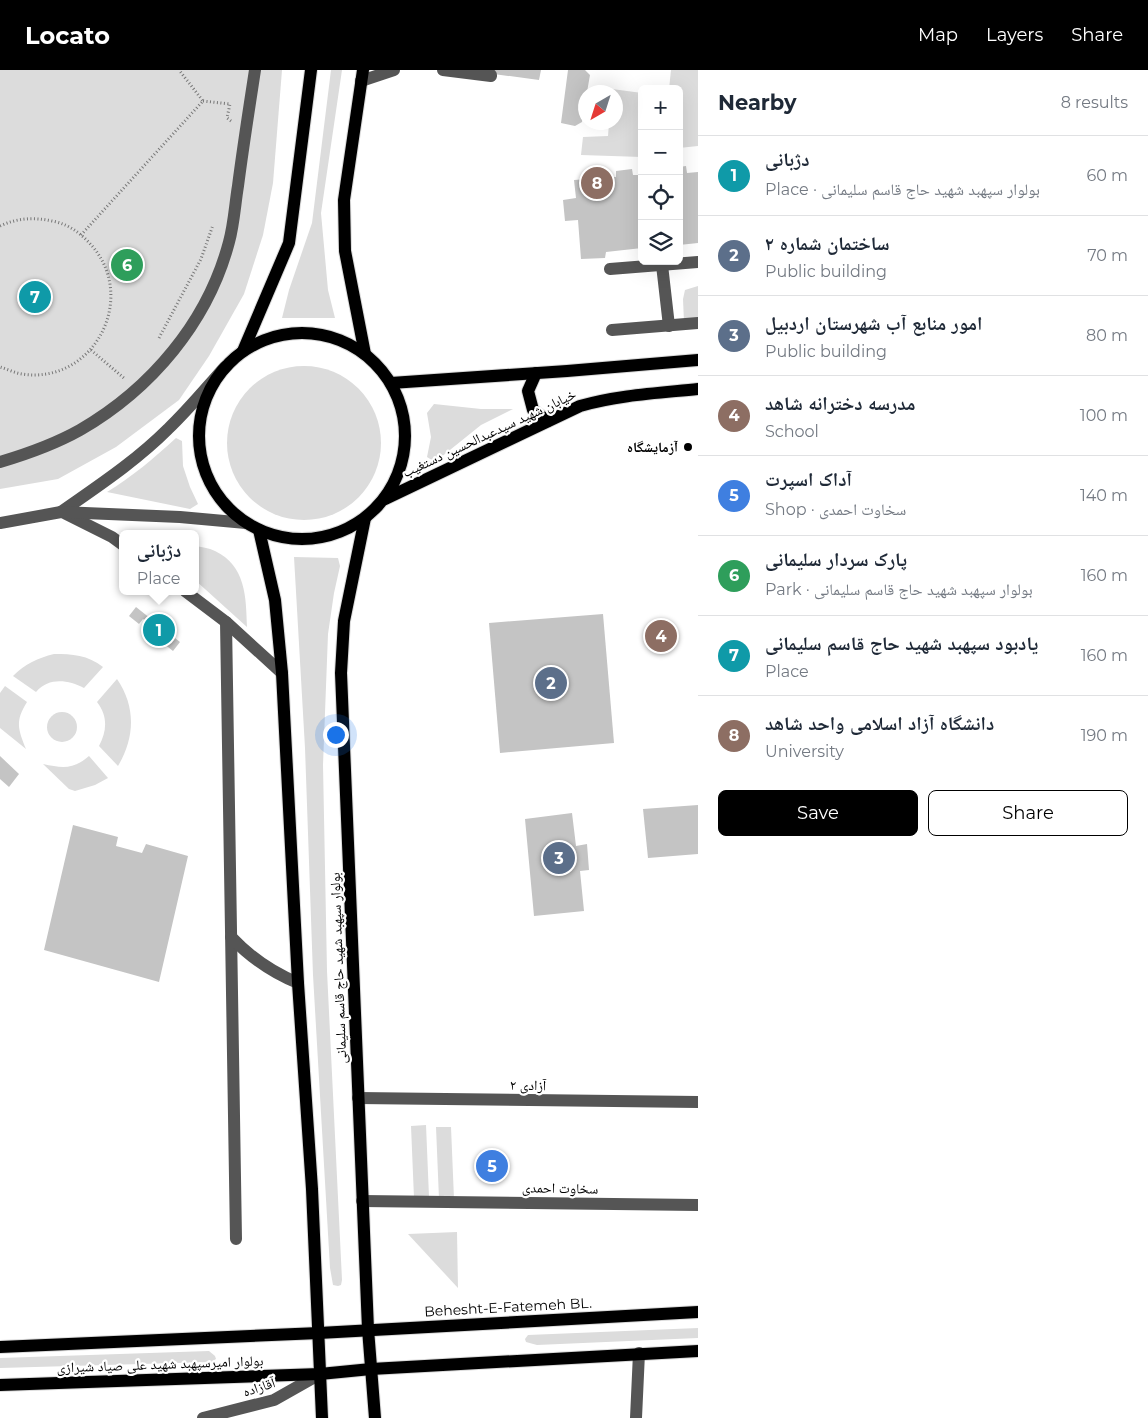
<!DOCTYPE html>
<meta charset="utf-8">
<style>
:root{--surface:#fff;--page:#f2f2f3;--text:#1f2937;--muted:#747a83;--line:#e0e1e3;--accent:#000}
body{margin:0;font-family:Montserrat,"Noto Naskh Arabic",sans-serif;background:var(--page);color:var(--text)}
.controls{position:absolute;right:15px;top:15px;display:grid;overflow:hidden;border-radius:8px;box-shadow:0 5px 20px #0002}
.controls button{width:45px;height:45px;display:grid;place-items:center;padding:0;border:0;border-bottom:1px solid var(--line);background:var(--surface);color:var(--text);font:25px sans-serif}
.compass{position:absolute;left:578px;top:15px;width:45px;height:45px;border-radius:50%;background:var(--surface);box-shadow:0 5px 20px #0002;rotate:219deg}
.you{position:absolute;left:335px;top:664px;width:18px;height:18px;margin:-12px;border:4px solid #fff;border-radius:50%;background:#1a73e8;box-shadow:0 0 0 8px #1a73e833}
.badge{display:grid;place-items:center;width:32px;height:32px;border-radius:50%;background:var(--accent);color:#fff;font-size:16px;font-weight:700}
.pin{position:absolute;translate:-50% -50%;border:2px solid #fff;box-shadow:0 1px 5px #0006}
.popup{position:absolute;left:119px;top:460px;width:80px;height:65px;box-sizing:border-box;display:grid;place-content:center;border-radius:8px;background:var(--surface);filter:drop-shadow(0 1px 4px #0005);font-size:16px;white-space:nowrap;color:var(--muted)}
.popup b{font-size:19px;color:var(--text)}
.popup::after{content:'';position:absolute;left:50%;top:100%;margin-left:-10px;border:10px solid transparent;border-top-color:var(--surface)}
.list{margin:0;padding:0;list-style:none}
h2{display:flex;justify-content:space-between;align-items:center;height:65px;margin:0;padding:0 20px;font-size:21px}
h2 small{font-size:16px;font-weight:400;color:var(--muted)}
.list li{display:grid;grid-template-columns:32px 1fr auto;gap:15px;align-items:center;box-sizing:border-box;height:80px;padding:0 20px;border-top:1px solid var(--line)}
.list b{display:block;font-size:19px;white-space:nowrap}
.list p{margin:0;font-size:16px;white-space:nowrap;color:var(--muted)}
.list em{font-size:16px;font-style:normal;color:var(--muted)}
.actions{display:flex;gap:10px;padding:15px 20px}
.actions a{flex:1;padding:11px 0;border:1px solid var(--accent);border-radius:8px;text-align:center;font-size:18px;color:var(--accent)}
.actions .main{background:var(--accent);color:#fff}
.icon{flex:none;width:28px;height:28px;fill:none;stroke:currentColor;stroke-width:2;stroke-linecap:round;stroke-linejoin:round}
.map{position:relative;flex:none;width:698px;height:1348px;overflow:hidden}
header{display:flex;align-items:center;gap:30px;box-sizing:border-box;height:70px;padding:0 25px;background:var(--accent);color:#fff}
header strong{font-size:24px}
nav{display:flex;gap:28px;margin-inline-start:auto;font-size:18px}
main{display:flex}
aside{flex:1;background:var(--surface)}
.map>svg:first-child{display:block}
</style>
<header>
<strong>Locato</strong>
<nav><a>Map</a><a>Layers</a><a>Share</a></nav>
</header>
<main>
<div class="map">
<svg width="698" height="1348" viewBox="0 0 698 1348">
<rect width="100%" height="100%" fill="#fff"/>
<g fill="#dcdcdc">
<path d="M0 0H282L273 113 263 165 244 224 209 286 179 330 116 377 58 409 0 419Z"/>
<path d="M331 0H342L321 143 328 220 335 248H282L289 220 312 153Z"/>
<path d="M671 0H698V76L679 78V19H669Z"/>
<path d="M612 19 642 23V87L581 85 583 67 608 66 609 53 616 52V22H612Z"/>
<path d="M698 216V251L684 252 683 229 685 220Z"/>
<circle cx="304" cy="373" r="77"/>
<path d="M434 334 481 339H513L481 355 435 392 427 387 431 367 427 343Z"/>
<path d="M176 368 182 371 183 396 190 417 198 434 190 439 107 422C132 407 154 388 176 368Z"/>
<path d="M195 476C201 477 209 478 215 481 246 496 246 527 247 557L195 510Z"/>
<path d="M294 487 338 488 340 496 334 523 328 564 323 695 327 901 342 1210 341 1215 338 1216 333 1215 330 1198 313 905 305 678Z"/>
<path d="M54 584C72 584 88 585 103 597L84 618C68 610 49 607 36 622L13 606C25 594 38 588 54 584Z"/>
<path d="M117 609C136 637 135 667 118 696L99 676C107 661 108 646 97 632Z"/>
<path d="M5 616 27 632C15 651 18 659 26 679L0 658V623Z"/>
<circle cx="62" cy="657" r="15"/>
<path d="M89 686 108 708 95 715 75 721 69 719 43 694C62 698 73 700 89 686Z"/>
<path d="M426 1055 429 1127 414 1128 411 1056Z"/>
<path d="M436 1057H451L454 1129H439Z"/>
<path d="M457 1162 458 1218 408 1164Z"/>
<path d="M698 1258V1268L537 1275 526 1272 525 1269 528 1265Z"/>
<path d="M209 1281 215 1286 216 1289 211 1292 0 1298V1288Z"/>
</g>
<g fill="#c4c4c4">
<path d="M464 0H541L539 10Z"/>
<path d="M568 0H585L590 5 587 22H586L582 52 575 56 561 53Z"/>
<path d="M686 96 687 103 698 102V173L679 175V97Z"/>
<path d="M632 99 633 105H642V178L606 182 605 188 581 189 578 150 565 151 563 130 576 128 574 110 616 107V101Z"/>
<path d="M136 537 180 572 173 581 163 573 167 568 165 567 163 569 144 554 146 551 143 549 139 554 129 546Z"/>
<path d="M603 544 614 673 500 683 489 553Z"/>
<path d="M0 686 19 704 9 717 0 709Z"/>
<path d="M698 735V784L648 788 643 739Z"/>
<path d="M572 743 576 776 587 774 589 800 580 801 584 841 534 846 525 749Z"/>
<path d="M73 755 118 767 116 776 142 783 146 774 188 786 159 912 44 880Z"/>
<path d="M502 1088V1107L488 1108 482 1103 481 1089Z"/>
</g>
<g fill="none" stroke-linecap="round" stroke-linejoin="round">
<defs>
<g id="major">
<path d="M363 0 344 130 345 181 365 284"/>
<circle cx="302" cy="366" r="103"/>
<path d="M243 281 289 173 311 0"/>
<path d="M536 303 528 321 533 340 548 351"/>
<path d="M391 313 567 301 698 290"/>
<path d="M385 429 580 336C618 325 659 323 698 319"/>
<path d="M365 448 344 551 341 603 368 1259 375 1348"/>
<path d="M259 460 275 530 282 603 298 913 312 1119 322 1348"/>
<path d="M0 1277 319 1263 698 1242"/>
<path d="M0 1315 320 1304 371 1299 698 1281"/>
</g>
</defs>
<use href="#major" stroke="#dbdbdb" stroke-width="14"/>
<g stroke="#777" stroke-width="3" stroke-dasharray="1 2.5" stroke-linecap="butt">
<path d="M203 31 230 34 227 48 231 51"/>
<path d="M0 156C17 148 34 147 52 151 69 154 82 164 93 177 138 231 92 315 22 304 15 303 7 299 0 297"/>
<path d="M81 165 203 31 179 0"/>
<path d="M159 268 201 189 213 155"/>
<path d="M91 280 125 309"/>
</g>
<g stroke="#555" stroke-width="12">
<path d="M443 0 491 6V5"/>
<path d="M361 11 394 0"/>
<path d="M662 195 669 256"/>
<path d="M610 199 698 192"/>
<path d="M612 260 698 253"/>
<path d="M0 392C27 384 55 374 80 360 151 319 208 252 229 172 234 154 235 134 238 116 243 77 249 39 255 0"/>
<path d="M61 442C98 416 136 391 168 359 188 340 206 318 225 297"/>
<path d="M66 444 112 467 123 475"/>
<path d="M0 453 61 442 180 447 246 453"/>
<path d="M185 521 226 552 282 603"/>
<path d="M226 552 236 1169"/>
<path d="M231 867C251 888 271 902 298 913"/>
<path d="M358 1028 698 1032"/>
<path d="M362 1131 698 1135"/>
<path d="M203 1348 274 1330 320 1304"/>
<path d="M636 1348 639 1283"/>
</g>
<use href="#major" stroke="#000" stroke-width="12"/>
</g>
<circle fill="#000" stroke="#fff" stroke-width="2" cx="688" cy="377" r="5"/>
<g text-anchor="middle" stroke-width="4.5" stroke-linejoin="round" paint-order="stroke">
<g font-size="14" fill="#000" stroke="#fff">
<text transform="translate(489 363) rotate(-25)" y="5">خیابان شهید سیدعبدالحسین دستغیب</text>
<text transform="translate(338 898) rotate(-92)" y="5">بولوار سپهبد شهید حاج قاسم سلیمانی</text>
<text transform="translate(528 1015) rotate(1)" y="5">آزادی ۲</text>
<text transform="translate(560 1118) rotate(1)" y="5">سخاوت احمدی</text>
<text transform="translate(508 1237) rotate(-3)" y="5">Behesht-E-Fatemeh BL.</text>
<text transform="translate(160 1294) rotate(-2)" y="5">بولوار امیرسپهبد شهید علی صیاد شیرازی</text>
<text transform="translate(259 1317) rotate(-18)" y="5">آقازاده</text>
</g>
<g font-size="14" font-weight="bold" fill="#000" stroke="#fff" text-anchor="end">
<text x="678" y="382">آزمایشگاه</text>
</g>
</g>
</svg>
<div class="controls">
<button>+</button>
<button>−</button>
<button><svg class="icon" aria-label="locate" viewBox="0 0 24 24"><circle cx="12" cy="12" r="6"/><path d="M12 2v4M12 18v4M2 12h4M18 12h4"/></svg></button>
<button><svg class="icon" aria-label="layers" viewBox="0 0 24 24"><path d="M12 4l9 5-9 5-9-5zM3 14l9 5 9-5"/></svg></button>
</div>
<svg class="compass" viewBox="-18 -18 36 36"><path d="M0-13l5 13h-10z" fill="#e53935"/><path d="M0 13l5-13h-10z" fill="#747a83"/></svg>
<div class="you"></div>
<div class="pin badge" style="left:159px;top:560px;background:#0f9aa8">1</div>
<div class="popup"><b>دژبانی</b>Place</div>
<div class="pin badge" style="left:551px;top:613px;background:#5c6f8a">2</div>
<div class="pin badge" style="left:559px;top:788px;background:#5c6f8a">3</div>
<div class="pin badge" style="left:661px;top:566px;background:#8d6e63">4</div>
<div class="pin badge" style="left:492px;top:1096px;background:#3f7fe0">5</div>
<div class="pin badge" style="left:127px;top:195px;background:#2e9e5b">6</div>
<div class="pin badge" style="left:35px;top:227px;background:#0f9aa8">7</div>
<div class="pin badge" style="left:597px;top:113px;background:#8d6e63">8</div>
</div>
<aside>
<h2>Nearby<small>8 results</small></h2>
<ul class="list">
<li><span class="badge" style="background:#0f9aa8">1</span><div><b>دژبانی</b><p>Place · بولوار سپهبد شهید حاج قاسم سلیمانی</p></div><em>60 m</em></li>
<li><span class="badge" style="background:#5c6f8a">2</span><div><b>ساختمان شماره ۲</b><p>Public building</p></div><em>70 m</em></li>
<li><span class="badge" style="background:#5c6f8a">3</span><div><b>امور منابع آب شهرستان اردبیل</b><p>Public building</p></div><em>80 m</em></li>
<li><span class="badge" style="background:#8d6e63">4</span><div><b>مدرسه دخترانه شاهد</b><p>School</p></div><em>100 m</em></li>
<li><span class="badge" style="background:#3f7fe0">5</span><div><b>آداک اسپرت</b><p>Shop · سخاوت احمدی</p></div><em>140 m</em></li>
<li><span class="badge" style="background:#2e9e5b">6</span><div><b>پارک سردار سلیمانی</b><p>Park · بولوار سپهبد شهید حاج قاسم سلیمانی</p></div><em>160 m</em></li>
<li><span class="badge" style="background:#0f9aa8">7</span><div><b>یادبود سپهبد شهید حاج قاسم سلیمانی</b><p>Place</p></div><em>160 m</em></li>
<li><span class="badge" style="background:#8d6e63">8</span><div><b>دانشگاه آزاد اسلامی واحد شاهد</b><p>University</p></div><em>190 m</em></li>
</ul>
<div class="actions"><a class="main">Save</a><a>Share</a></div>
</aside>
</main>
